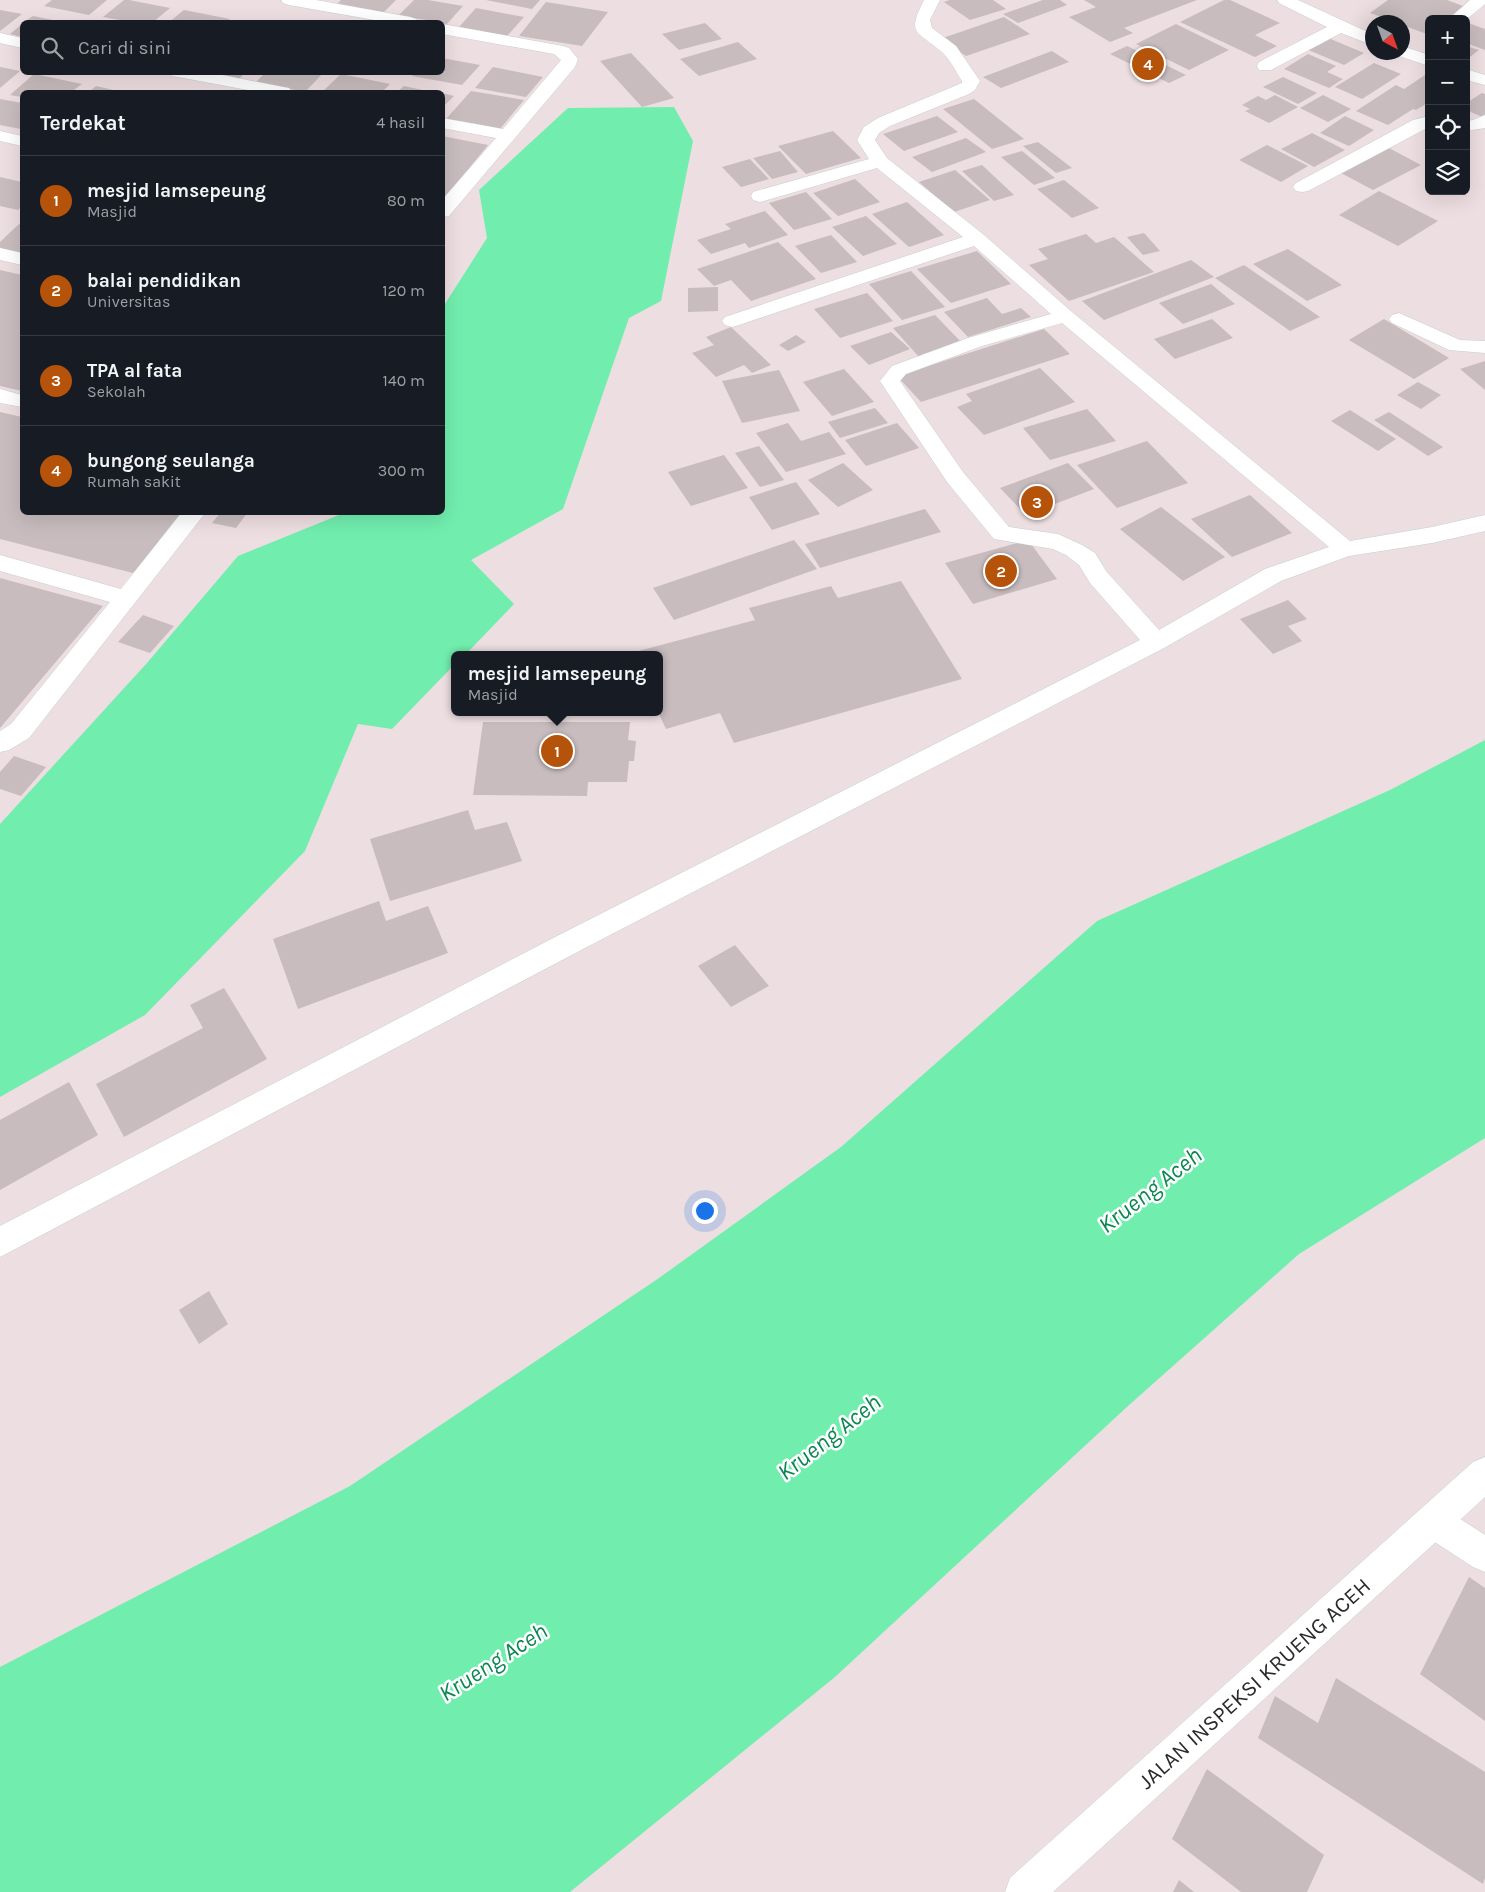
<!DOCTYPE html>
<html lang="id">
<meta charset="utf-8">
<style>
:root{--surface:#171b24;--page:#20242c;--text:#f1f3f6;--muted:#9ea1a6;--line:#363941;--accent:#b45309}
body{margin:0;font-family:Karla,sans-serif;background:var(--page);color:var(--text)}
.controls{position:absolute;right:15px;top:15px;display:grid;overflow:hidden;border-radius:8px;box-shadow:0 5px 20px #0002}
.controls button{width:45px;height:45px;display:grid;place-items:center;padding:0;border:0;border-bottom:1px solid var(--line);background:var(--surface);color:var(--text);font:25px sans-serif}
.compass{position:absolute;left:1365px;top:15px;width:45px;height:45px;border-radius:50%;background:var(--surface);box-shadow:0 5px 20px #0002;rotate:139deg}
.you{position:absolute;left:704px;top:1210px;width:18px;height:18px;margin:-12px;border:4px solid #fff;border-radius:50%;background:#1a73e8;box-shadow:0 0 0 8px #1a73e833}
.badge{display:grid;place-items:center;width:32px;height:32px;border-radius:50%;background:var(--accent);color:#fff;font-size:16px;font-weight:700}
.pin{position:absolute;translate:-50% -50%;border:2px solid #fff;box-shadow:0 1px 5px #0006}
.popup{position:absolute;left:451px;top:651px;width:212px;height:65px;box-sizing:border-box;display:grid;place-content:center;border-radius:8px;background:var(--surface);filter:drop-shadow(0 1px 4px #0005);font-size:16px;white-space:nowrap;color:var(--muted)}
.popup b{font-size:19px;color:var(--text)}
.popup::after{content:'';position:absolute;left:50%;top:100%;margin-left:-10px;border:10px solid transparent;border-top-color:var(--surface)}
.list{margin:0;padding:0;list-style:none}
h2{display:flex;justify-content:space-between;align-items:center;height:65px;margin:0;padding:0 20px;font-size:21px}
h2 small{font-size:16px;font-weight:400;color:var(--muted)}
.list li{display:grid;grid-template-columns:32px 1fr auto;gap:15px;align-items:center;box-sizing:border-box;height:90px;padding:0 20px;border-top:1px solid var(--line)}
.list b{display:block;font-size:19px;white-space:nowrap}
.list p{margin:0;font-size:16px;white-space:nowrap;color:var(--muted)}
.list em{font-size:16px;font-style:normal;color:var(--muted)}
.icon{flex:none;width:28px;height:28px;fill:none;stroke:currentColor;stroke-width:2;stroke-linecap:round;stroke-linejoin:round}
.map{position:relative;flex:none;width:1485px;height:1892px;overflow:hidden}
.search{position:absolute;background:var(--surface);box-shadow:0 5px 20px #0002;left:20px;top:20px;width:425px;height:55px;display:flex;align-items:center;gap:12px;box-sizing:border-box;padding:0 18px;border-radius:8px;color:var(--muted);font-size:19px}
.panel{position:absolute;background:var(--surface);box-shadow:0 5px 20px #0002;left:20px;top:90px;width:425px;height:425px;border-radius:8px}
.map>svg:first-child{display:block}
</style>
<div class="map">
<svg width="1485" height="1892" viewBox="0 0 1485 1892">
<rect width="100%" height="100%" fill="#eddee1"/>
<g fill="#71eeae">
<path d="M674 107 693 141 661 301 629 318 563 509 471 560 514 604 465 655H454V665L392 729 358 724 305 851 145 1015 0 1097V824L147 663 238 556 344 513 442 512 443 307 487 238 479 190 568 108Z"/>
<path d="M1485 740V1138L1299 1254 1128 1406 835 1677 570 1892H0V1667L350 1486 659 1278 841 1147 1097 921 1390 790Z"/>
</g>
<g fill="#c8bcbe">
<path d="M52 0H107L89 15 44 6Z"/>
<path d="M124 0H129L170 8 153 22H130L103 17Z"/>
<path d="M341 0H396L383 13 336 5Z"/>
<path d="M414 0H428L463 6 446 25 442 22 398 16Z"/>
<path d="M486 0H540L532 9Z"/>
<path d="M950 0H993L1006 9 970 20 944 2Z"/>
<path d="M1043 0H1060L1067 5 1018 23 1003 14Z"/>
<path d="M1084 0H1197L1124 28 1133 33 1110 42 1069 17 1096 7Z"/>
<path d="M1224 0H1230L1280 23 1255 35 1277 46 1255 57 1180 22Z"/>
<path d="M1388 0H1447L1463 6 1447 19H1429V32L1427 34 1402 25V22H1396L1370 13Z"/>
<path d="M546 2 608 12 582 46 519 36Z"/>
<path d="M476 8 524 17 507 36 459 27Z"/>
<path d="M0 10 22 14 0 31Z"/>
<path d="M184 10 230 19 226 22H169Z"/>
<path d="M33 16 63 22H24Z"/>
<path d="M1004 17 1030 34 966 56 940 39Z"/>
<path d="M705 23 722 39 679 50 662 34Z"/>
<path d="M22 24V37L10 34Z"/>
<path d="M1176 24 1229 50 1189 70 1136 44Z"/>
<path d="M1471 24 1485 29V50L1466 43V27Z"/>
<path d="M1326 37 1364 53 1344 65 1306 49Z"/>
<path d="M738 42 757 59 699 76 680 59Z"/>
<path d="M1127 46 1186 75 1169 83 1110 54Z"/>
<path d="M1466 46 1479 50 1466 60Z"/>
<path d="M1052 51 1069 62 1001 88 983 77Z"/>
<path d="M631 53 674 98 642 107 600 61Z"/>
<path d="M1308 54 1336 66 1327 72 1343 79 1329 88 1284 69Z"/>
<path d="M442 58 480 65 462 85 412 76 415 72H442Z"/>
<path d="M1374 63 1401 74 1362 99 1335 87Z"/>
<path d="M0 67 20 71 0 88Z"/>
<path d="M493 67 543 77 526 97 475 88Z"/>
<path d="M212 72H246L239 79Z"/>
<path d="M266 72H324L305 92 256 82Z"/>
<path d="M34 74 82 84 71 92H22V97L10 95Z"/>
<path d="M341 74 390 84 382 92H322Z"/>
<path d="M1425 75 1429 77V102L1416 110 1413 109 1388 125 1356 111 1396 85 1404 89Z"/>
<path d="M1283 77 1317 93 1298 104 1263 87Z"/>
<path d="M96 86 122 92H89Z"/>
<path d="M404 86 432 92H397Z"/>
<path d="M471 91 524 100 500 129 446 119Z"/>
<path d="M442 93 454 96 442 108Z"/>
<path d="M1482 93 1485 94V118L1466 110V103Z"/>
<path d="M1275 95 1298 107 1269 123 1245 111 1250 109 1242 105 1258 96 1266 100Z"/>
<path d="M1323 95 1351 109 1328 122 1300 108Z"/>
<path d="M0 99 22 103V128L21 129 0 125Z"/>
<path d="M974 99 1024 139 992 149 943 109Z"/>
<path d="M937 116 958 132 904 151 883 134Z"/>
<path d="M1345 116 1374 130 1349 146 1320 133Z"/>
<path d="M833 131 861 158 806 174 778 146Z"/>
<path d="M1312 133 1345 150 1314 167 1281 149Z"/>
<path d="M442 136 488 145 442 201Z"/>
<path d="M966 138 986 152 932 172 912 157Z"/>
<path d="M1038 142 1072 168 1056 173 1023 146Z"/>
<path d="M1267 145 1308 166 1281 182 1239 160Z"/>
<path d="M1389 148 1421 165 1373 190 1341 173Z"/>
<path d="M780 151 798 172 772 179 753 158Z"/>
<path d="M1022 151 1055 178 1034 185 1001 157Z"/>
<path d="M750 159 769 179 741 187 722 167Z"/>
<path d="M982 165 1014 195 994 201 962 171Z"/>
<path d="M955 170 990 200 954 212 919 182Z"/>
<path d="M0 177 22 182V206L18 210 0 206Z"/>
<path d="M855 179 880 202 838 216 813 193Z"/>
<path d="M1064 180 1099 208 1072 218 1037 189Z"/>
<path d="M1379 191 1438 221 1398 246 1339 215Z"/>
<path d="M806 192 832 219 794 230 769 203Z"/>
<path d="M907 202 944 235 909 247 872 214Z"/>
<path d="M765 211 788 235 749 248 745 243 711 254 697 240 731 229 725 224Z"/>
<path d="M866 216 897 244 863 256 832 227Z"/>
<path d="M19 224 22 225V256L0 251V242Z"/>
<path d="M1144 233 1160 251 1143 255 1127 237Z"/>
<path d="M1086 234 1096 243 1114 237 1154 272 1069 301 1029 265 1048 259 1038 249Z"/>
<path d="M831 235 857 262 821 273 795 246Z"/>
<path d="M778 242 816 279 751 301 731 280 714 286 697 269Z"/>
<path d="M1288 249 1342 285 1307 301 1253 264Z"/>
<path d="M977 251 1011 284 951 303 917 269Z"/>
<path d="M1191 260 1214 277 1104 320 1082 301Z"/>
<path d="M1244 265 1320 317 1290 331 1215 278Z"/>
<path d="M0 270 22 275V391L0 386Z"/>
<path d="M911 271 945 307 902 320 869 284Z"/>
<path d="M1211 284 1235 304 1183 324 1159 303Z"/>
<path d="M718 287V311L688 312V288Z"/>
<path d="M867 293 893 321 840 338 814 309Z"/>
<path d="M987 298 1002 314 1021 308 1031 317 968 337 944 312Z"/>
<path d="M935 315 962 343 919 357 893 328Z"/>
<path d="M1212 319 1233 338 1175 359 1154 339Z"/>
<path d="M1384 319 1449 358 1414 379 1349 340Z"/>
<path d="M731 327 771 365 752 373 744 365 716 377 692 353 714 345 706 337Z"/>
<path d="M1044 329 1070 354 921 402 897 376Z"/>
<path d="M891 332 910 349 869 365 850 346Z"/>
<path d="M796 335 806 342 788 351 779 345Z"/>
<path d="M1485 361V390L1460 369Z"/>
<path d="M1040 368 1075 402 984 435 957 407 972 401 966 394Z"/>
<path d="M844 369 874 402 832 416 803 382Z"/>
<path d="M779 370 800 411 742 423 722 381Z"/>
<path d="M1418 382 1441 395 1421 409 1397 395Z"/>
<path d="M875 408 888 423 840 438 828 422Z"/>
<path d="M1087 409 1116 441 1050 460 1023 428Z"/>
<path d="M1350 410 1396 439 1378 451 1331 421Z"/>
<path d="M0 412 22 417V512H183L133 573 0 539Z"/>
<path d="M1389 412 1443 447 1428 456 1374 420Z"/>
<path d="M788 423 801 441 829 432 846 454 786 472 756 433Z"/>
<path d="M897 423 919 448 866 466 845 440Z"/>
<path d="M1147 441 1188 483 1117 508 1077 465Z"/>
<path d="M759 446 784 480 760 487 735 453Z"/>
<path d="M724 455 748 488 691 506 668 472Z"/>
<path d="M843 463 873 490 838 507 808 480Z"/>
<path d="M1068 463 1094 489 1026 515 1000 488Z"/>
<path d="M796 482 820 514 772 530 749 497Z"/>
<path d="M1250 495 1292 533 1232 557 1191 519Z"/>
<path d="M1161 507 1225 557 1183 581 1120 529Z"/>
<path d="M925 509 941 532 820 568 805 544Z"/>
<path d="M221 512H248L236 528 212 523Z"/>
<path d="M794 540 817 569 674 620 653 588Z"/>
<path d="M1028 540 1057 579 973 604 945 563Z"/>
<path d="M0 578 103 606 0 728Z"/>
<path d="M901 581 962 679 734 743 720 713 666 729 658 712H660V655H631V653L755 620 749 608 831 586 838 598Z"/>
<path d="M1288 600 1307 619 1288 626 1302 641 1273 654 1240 619Z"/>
<path d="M143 615 174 626 150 653 118 642Z"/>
<path d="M483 722H630L628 740 636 741 634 761H629L627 782H588L587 796 473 795Z"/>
<path d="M14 756 46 767 21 796 0 789V772Z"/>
<path d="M468 810 475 830 507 822 522 861 390 901 370 839Z"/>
<path d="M379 901 386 921 428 906 448 953 298 1009 273 939Z"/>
<path d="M735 945 769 986 731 1007 698 966Z"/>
<path d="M224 988 267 1059 124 1137 96 1084 203 1028 190 1005Z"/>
<path d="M69 1082 98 1135 0 1190V1120Z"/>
<path d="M209 1291 228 1324 199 1344 179 1310Z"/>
<path d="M1469 1577 1485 1588V1721L1420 1674Z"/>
<path d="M1336 1678 1485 1772V1878L1483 1884 1258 1738 1275 1696 1318 1723Z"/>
<path d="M1207 1769 1324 1855 1307 1892H1241L1172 1839Z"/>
<path d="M1179 1880 1194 1892H1173Z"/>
</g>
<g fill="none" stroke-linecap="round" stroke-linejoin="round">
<defs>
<g id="street">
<path d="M281 0H316L410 17 416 19 418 22H386L289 5 283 3Z"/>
<path d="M924 0H940L930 20 932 28 956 46 980 81 975 90 969 94 890 126 879 133 875 140 887 158 984 235 1072 312 1350 541 1432 527 1485 515V531L1432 543 1349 556 1281 581 1164 648 583 949 0 1257V1226L563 933 1140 640 1090 583 1079 565 1066 555 1053 549 994 539 947 482 880 381 892 366 968 338 1051 314 974 246 739 325 732 327 725 325 722 321 725 317 963 237 877 168 760 202 753 200 751 196 753 192 869 159 857 140 864 127 878 118 962 83V81C956 72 950 59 942 52 917 30 906 36 924 0ZM1062 323 1329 547 1265 569 1159 630 1106 571 1095 553 1082 545 1058 534 1009 527 963 472 900 381 906 374 982 346Z"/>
<path d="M1277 0H1298L1372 34V45L1341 33 1271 70H1259L1257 66 1259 62 1327 27 1279 3Z"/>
<path d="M1470 0H1485V4L1466 20 1449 19Z"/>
<path d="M442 24 563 46 569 48 578 59 575 67 449 216 442 217V200L496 138 442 128V118L503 129 561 60 554 54 442 34Z"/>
<path d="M0 33 22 38V48L0 43Z"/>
<path d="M1402 46 1429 55V66L1396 55 1395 52H1402Z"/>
<path d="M1466 69 1485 75V85L1466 80Z"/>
<path d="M170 72H207L283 87 289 88 292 92H259L178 77 172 76Z"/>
<path d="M1485 115V128L1466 131V121L1473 120Z"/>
<path d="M1429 116V127L1308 191 1302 192 1296 191 1293 187 1296 183 1413 120Z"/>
<path d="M0 131 22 136V146L0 141Z"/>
<path d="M0 248 22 253V265L0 260Z"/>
<path d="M1399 313 1460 340 1485 341V353L1449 350 1392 323 1389 319 1392 315Z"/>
<path d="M0 389 22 395V407L0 403Z"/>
<path d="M182 512H206L29 738 9 750 0 752V731L11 724 110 602 0 571V555L121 589Z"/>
<path d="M1433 1504 1445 1509 1485 1535V1572L1473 1567 1421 1533 1416 1521 1421 1509Z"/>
</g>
<path id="secondary" d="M1485 1457V1497L1053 1892H1005L1010 1878 1473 1462Z"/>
</defs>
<use href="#street" stroke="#c2d1d2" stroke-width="1"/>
<use href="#secondary" stroke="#c2d1d2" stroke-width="1"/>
<use href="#street" fill="#fff" fill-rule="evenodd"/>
<use href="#secondary" fill="#fff" fill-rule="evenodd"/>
</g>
<g text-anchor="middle" stroke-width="5" stroke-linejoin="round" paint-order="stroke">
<g font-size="22" fill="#2b2b2b" stroke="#fff">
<text transform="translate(1254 1683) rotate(-42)" y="8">JALAN INSPEKSI KRUENG ACEH</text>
</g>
<g font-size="24" font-style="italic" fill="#0e8753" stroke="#fff">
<text transform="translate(1150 1190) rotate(-38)" y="8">Krueng Aceh</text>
<text transform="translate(829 1437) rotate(-38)" y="8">Krueng Aceh</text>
<text transform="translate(493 1662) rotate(-33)" y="8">Krueng Aceh</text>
</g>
</g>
</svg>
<div class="controls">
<button>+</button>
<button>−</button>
<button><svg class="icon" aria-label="locate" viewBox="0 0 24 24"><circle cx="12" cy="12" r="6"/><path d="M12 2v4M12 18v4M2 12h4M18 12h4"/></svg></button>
<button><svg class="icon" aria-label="layers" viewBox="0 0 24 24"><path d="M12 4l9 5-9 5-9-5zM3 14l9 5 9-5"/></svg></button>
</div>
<svg class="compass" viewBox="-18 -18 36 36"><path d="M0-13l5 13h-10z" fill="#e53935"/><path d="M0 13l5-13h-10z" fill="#9ea1a6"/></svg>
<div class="you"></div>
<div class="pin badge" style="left:557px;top:751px">1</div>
<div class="popup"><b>mesjid lamsepeung</b>Masjid</div>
<div class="pin badge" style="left:1001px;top:571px">2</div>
<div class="pin badge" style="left:1037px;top:502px">3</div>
<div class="pin badge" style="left:1148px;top:64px">4</div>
<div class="search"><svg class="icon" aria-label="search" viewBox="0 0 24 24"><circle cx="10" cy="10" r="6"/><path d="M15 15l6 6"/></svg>Cari di sini</div>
<section class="panel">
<h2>Terdekat<small>4 hasil</small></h2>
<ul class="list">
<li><span class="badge">1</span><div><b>mesjid lamsepeung</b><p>Masjid</p></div><em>80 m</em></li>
<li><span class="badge">2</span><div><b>balai pendidikan</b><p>Universitas</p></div><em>120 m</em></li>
<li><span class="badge">3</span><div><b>TPA al fata</b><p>Sekolah</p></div><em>140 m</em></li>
<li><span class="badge">4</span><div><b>bungong seulanga</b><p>Rumah sakit</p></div><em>300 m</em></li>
</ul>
</section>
</div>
